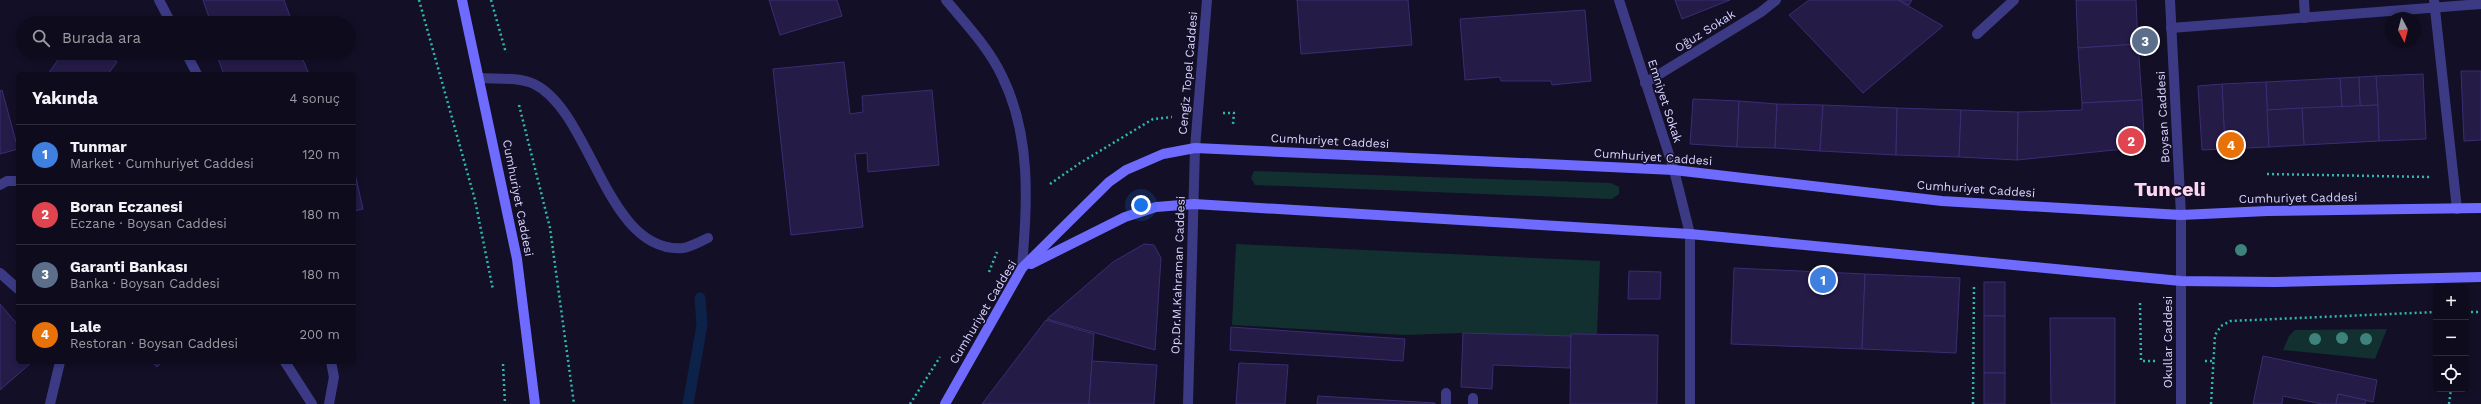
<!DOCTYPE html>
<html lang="tr">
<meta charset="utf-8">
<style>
:root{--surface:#0e0b1c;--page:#1c1929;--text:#f1f3f6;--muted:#9b9ba3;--line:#2e2b3b;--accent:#d93025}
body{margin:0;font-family:"Work Sans",sans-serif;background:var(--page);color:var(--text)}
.controls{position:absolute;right:12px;bottom:12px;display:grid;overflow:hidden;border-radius:6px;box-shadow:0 2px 6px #0003}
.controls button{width:36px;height:36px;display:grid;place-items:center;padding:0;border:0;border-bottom:1px solid var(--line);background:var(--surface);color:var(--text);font:20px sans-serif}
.compass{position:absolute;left:2385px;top:12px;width:36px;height:36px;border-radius:50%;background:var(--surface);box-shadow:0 2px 6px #0003;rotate:173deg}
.you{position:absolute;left:1141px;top:205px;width:14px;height:14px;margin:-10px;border:3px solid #fff;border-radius:50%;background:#1a73e8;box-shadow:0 0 0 6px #1a73e833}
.badge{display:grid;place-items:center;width:26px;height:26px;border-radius:50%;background:var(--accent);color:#fff;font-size:13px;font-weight:700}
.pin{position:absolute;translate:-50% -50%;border:2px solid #fff;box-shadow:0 1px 4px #0006}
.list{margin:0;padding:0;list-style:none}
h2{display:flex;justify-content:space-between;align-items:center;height:52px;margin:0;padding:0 16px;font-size:17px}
h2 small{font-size:13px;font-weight:400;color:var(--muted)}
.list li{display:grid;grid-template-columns:26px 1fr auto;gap:12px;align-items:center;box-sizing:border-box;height:60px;padding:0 16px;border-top:1px solid var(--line)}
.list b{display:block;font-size:15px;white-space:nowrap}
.list p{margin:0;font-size:13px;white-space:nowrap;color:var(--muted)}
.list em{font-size:13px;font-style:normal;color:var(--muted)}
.icon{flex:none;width:22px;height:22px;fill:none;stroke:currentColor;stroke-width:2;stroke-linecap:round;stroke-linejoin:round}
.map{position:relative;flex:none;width:2481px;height:404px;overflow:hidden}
.search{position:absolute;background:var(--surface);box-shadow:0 2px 6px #0003;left:16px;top:16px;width:340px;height:44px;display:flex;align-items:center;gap:10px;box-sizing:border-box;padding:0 14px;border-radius:22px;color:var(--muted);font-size:15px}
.panel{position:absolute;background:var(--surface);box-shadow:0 2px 6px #0003;left:16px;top:72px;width:340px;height:292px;border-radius:6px}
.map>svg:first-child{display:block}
</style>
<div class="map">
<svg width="2481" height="404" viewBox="0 0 2481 404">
<rect width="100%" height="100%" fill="#130f26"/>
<g fill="#12302f">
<path d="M1254 171 1611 183 1619 187V194L1612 199 1255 185 1251 178Z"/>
<path d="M1236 244 1600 261 1597 334H1571V336L1463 333 1405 335 1232 325Z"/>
<path d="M2387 329 2375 359 2283 350 2289 336 2295 330Z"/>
</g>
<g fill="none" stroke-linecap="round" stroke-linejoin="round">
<path stroke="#0c2248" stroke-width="11" d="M688 404 702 325 700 298"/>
</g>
<g fill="#241b47" stroke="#3b2d73">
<path d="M203 0H284L291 19 279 23H211Z"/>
<path d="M769 0H837L842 16 780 35Z"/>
<path d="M1297 0H1408L1412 45 1301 54Z"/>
<path d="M1675 0H1730L1682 19Z"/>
<path d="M1809 0H1898L1943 26 1863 93 1789 15Z"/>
<path d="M1898 0H1912L1909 5Z"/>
<path d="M2076 0H2136L2138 44 2078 48Z"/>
<path d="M1585 10 1591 81 1552 85 1551 81H1501L1500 77 1465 80 1460 19Z"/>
<path d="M2138 44 2142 100 2082 103 2078 48Z"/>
<path d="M63 53H104L117 62 108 74H48Z"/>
<path d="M233 53H300L309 74H224L218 59Z"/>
<path d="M844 62 850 114 863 112 862 96 932 90 939 165 868 172 867 153 855 154 863 227 791 235 773 69Z"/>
<path d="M2461 71H2481V140L2464 141Z"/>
<path d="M2423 74 2426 139 2379 141 2376 76Z"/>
<path d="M2376 76 2378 105 2360 106 2359 77Z"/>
<path d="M2359 77 2360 106 2342 107 2340 78Z"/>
<path d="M2340 78 2342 107 2267 110 2266 82Z"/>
<path d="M2266 82 2269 147 2225 149 2222 84Z"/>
<path d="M2222 84 2225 149 2202 150 2198 86Z"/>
<path d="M2 90 18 149 0 154V91Z"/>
<path d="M1693 99 1739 101 1737 147 1690 144Z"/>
<path d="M2142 100 2144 134 2139 142 2131 146 2124 149 2017 160 2018 112 2082 110V103Z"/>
<path d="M1739 101 1777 104 1775 148 1737 147Z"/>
<path d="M1777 104 1823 105 1820 151 1775 148Z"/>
<path d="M1823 105 1897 108 1896 155 1820 151Z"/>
<path d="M2378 105 2379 141 2304 145 2302 108Z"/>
<path d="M1897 108 1961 110 1959 157 1896 155Z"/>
<path d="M2302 108 2304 145 2269 147 2267 110Z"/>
<path d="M1961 110 2018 112 2017 160 1959 157Z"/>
<path d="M354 169 363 209 354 211Z"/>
<path d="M1144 244 1154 245 1161 258 1155 350 1047 319 1113 262Z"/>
<path d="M1734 268 1865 274 1862 349 1731 344Z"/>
<path d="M1629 271 1661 272 1660 299H1628Z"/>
<path d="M1865 274 1960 278 1956 353 1862 349Z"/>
<rect x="1984" y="282" width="21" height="34"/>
<path d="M0 304 18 325V362H32L0 390Z"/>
<rect x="1984" y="316" width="21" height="57"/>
<path d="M2050 318H2115V404H2051Z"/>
<path d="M1046 320 1094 334 1089 404H982Z"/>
<path d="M1231 327 1405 339 1403 361 1230 350Z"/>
<path d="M1463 333 1571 336 1570 368 1493 365 1492 389 1461 387Z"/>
<path d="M1571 334 1658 335 1657 404H1570Z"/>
<path d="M2263 356 2377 380 2373 402 2338 394 2336 404H2322L2283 396 2282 404H2253Z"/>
<path d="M1092 361 1157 365 1154 404H1089Z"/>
<path d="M152 362H162L157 367Z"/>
<path d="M1239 363 1288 365 1285 404H1236Z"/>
<rect x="1984" y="373" width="21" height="31"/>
<path d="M2338 394 2366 400 2365 404H2336Z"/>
<path d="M1318 396 1435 403V404H1317Z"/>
</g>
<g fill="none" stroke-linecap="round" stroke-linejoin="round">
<g stroke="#2fb8b0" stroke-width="2.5" stroke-dasharray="2 3" stroke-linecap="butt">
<path d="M419 0 475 200 493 290"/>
<path d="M491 0 506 53"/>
<path d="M519 105 550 228 574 404"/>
<path d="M1223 113H1234L1233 124"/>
<path d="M2267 174 2429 177"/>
<path d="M1050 184 1080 163 1153 119 1172 117"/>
<path d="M989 272 997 252"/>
<path d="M2140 303 2141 361H2156"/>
<path d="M2466 312H2481"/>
<path d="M2205 361H2214"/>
<path d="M503 364 505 404"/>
<path d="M910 404 940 357"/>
<path d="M1973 404 1974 286"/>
<path d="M2211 404 2215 335 2221 326 2230 321 2436 312"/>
<path d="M2449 404 2451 389"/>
</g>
<g stroke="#3d3a85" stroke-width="10">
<path d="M480 78C497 79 519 77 534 84 592 112 606 254 683 248 691 247 701 241 708 238"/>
<path d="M1473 398V404"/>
<path d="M1446 404V393"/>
</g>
<g stroke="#3d3a85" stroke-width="10">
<path d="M159 0 171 23"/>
<path d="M946 0C966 24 989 48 1002 76 1032 137 1027 203 1022 268"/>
<path d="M1619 0 1674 170 1690 234V404"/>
<path d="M2170 0 2181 215V281"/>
<path d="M2304 0 2305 18"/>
<path d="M2434 0 2457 209"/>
<path d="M2171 28 2481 4"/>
<path d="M1977 34 2014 0"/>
<path d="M186 53 197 74"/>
<path d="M1645 83 1761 12 1776 0"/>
<path d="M1195 148 1207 0"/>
<path d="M0 273 18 289"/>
<path d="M50 404 60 362"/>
<path d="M329 404 334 377 331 362"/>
</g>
<g stroke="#3d3a85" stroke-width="10">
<path d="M0 185 7 181H18"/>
<path d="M285 362 312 404"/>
<path d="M1188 404 1195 148"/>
<path d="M2181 404V281"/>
</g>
<g stroke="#6f6bff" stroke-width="10">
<path d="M462 0 517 259 535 404"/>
<path d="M1031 264 1125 217 1156 207 1194 204 1690 234 2181 281 2275 282 2481 277"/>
<path d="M945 404 1022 268 1109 182 1126 170 1163 154 1195 148 1674 170 1942 201 2181 215 2267 211 2481 208"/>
</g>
</g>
<g fill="#3d827b">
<circle cx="2241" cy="250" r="6"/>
<circle cx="2342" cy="338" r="6"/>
<circle cx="2315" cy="339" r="6"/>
<circle cx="2366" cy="339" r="6"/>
</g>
<g text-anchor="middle" stroke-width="3" stroke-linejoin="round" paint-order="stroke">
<g font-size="12" fill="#d9d4ff" stroke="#130f26">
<text transform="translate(1705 31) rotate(-32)" y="4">Oğuz Sokak</text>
<text transform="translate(1188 73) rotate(-85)" y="4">Cengiz Topel Caddesi</text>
<text transform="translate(1665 101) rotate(72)" y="4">Emniyet Sokak</text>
<text transform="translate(2163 117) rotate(-93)" y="4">Boysan Caddesi</text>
<text transform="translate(1330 141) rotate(3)" y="4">Cumhuriyet Caddesi</text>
<text transform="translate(1653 157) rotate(4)" y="4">Cumhuriyet Caddesi</text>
<text transform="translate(1976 189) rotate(4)" y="4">Cumhuriyet Caddesi</text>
<text transform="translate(518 198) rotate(79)" y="4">Cumhuriyet Caddesi</text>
<text transform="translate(2298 198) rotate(-1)" y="4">Cumhuriyet Caddesi</text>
<text transform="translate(1178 275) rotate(-88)" y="4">Op.Dr.M.Kahraman Caddesi</text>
<text transform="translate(983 312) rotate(-59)" y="4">Cumhuriyet Caddesi</text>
<text transform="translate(2168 342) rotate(-90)" y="4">Okullar Caddesi</text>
</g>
<g font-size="20" font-weight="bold" fill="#ffd6f0" stroke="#130f26">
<text x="2170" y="196">Tunceli</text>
</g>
</g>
</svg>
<div class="controls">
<button>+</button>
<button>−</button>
<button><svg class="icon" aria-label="locate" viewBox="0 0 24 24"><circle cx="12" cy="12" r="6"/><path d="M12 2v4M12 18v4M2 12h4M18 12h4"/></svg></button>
</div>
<svg class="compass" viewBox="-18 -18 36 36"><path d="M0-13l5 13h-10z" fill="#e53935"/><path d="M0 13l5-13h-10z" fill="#9b9ba3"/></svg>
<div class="you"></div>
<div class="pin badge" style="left:1823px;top:280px;background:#3f7fe0">1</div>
<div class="pin badge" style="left:2131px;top:141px;background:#e0444e">2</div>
<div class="pin badge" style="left:2145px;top:41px;background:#5c6f8a">3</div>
<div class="pin badge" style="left:2231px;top:145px;background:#e8710a">4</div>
<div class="search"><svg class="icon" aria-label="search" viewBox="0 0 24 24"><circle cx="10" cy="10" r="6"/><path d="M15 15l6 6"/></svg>Burada ara</div>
<section class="panel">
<h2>Yakında<small>4 sonuç</small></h2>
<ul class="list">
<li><span class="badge" style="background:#3f7fe0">1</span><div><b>Tunmar</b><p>Market · Cumhuriyet Caddesi</p></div><em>120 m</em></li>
<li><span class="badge" style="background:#e0444e">2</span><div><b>Boran Eczanesi</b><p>Eczane · Boysan Caddesi</p></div><em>180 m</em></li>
<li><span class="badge" style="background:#5c6f8a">3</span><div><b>Garanti Bankası</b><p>Banka · Boysan Caddesi</p></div><em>180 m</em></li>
<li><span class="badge" style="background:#e8710a">4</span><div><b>Lale</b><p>Restoran · Boysan Caddesi</p></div><em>200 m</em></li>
</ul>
</section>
</div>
